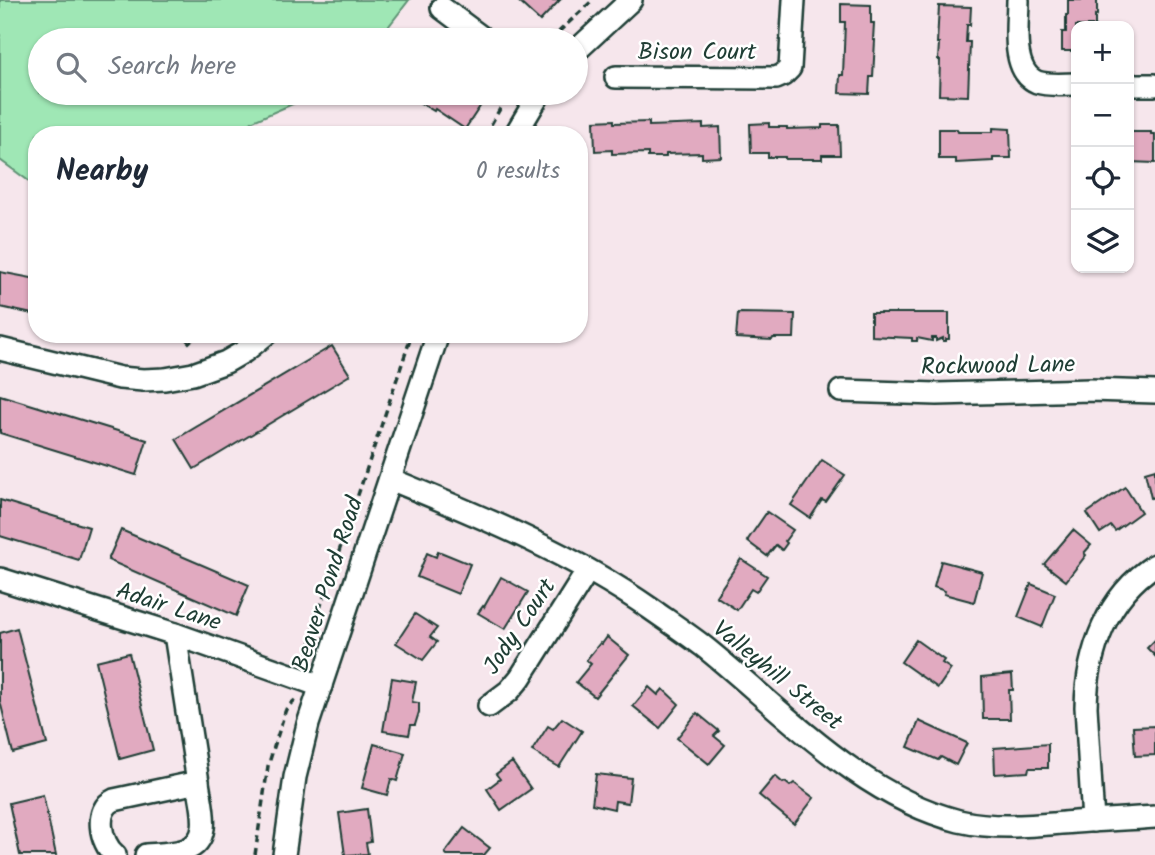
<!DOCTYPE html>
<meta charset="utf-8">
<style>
:root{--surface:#fff;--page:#f6f6f7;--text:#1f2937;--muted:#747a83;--line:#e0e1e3}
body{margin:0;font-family:Kalam,sans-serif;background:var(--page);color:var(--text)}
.controls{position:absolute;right:21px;top:21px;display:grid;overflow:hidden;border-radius:14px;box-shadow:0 2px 5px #0004}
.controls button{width:63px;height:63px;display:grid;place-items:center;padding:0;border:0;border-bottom:2px solid var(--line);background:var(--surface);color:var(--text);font:35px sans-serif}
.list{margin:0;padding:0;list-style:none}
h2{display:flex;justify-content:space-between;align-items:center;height:91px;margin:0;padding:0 28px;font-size:30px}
h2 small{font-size:23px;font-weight:400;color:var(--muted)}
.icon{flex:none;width:38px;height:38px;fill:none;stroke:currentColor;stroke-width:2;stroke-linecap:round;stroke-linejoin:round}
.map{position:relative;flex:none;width:1155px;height:855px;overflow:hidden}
.search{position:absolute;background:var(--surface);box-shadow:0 2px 5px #0004;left:28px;top:28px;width:560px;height:77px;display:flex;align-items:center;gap:18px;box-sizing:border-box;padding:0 24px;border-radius:38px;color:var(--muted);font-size:26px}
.panel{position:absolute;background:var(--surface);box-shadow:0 2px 5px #0004;left:28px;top:126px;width:560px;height:217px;border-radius:28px}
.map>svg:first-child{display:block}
</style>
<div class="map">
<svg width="1155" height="855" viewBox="0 0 1155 855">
<rect width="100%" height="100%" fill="#f6e6ec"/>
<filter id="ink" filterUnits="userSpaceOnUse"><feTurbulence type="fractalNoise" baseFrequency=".0143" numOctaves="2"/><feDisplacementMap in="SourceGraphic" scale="14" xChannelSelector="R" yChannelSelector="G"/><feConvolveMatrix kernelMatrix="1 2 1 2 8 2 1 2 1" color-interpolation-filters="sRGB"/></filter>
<g filter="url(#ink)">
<path fill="#9fe7b5" stroke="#5f9274" stroke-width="2" d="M0 0H409L378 40H40V93H318L253 121 238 135H37V187L0 160Z"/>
<g fill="#e1aac0" stroke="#1f3d34" stroke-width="2">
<path d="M517 0H560L540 21Z"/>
<path d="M1068 0H1097V16L1095 15V26H1076V51H1062V32H1066V15H1068Z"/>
<path d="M841 4 871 5V23H874L873 40H875L873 77H870L869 94 839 93 840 75H843L845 22H841Z"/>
<path d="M939 6 971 7 970 25H967L966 42H970L968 96 939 95 940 60H938L939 43H937Z"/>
<path d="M404 93H464L481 105 465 129 435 109 434 111Z"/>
<path d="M614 120V123L649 122V126L703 124V128L720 127 721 157 702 158V153L666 154V157H648V153L612 154V150L595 151 594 121Z"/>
<path d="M769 123V127H787V129L822 128V125H839L840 155H822V159H785V157H768V153H751L750 124Z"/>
<path d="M993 128 1010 129 1011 158H993V161L956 163V159H939V129H957L958 132H993Z"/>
<path d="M1129 132H1151V134H1155V163L1129 162Z"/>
<path d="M0 272 37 279V315L0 307Z"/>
<path d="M738 313 795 314 794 338H773L772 340 736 338Z"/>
<path d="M871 313H949V339H946V341H943V338L936 341V338H932V341L917 338V341H912V338L871 336Z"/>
<path d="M181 334H199L189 343Z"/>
<path d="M332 346 350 375 194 469 176 439Z"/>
<path d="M0 395 147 440 136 475 0 433Z"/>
<path d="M822 460 845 475 826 502 822 500 810 518 791 505Z"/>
<path d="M1155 469V497L1151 498 1145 472Z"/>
<path d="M1125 487 1141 512 1115 531 1111 526 1100 533 1087 513Z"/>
<path d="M0 500 89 527 79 560 0 536Z"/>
<path d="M767 512 793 530 785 541 787 543 782 550 776 545 767 556 747 541Z"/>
<path d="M121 530 249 585 236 616 108 560Z"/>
<path d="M1073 530 1091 545 1084 553 1086 555 1066 581 1044 564Z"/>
<path d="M438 551 470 564 458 594 417 577 427 553 436 557Z"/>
<path d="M741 559 767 576 756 592 751 589 737 610 716 596Z"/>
<path d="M941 561 982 572 974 602 944 594 945 591 934 587Z"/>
<path d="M501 577 528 592 505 629 478 613 483 606 484 607Z"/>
<path d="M1031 584 1055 594 1042 627 1018 617Z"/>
<path d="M415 614 437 628 430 637 437 642 423 660 396 643Z"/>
<path d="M17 628 47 744 13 753 0 701V633Z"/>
<path d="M607 637 629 655 595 697 576 682 591 664 586 660 600 643 602 644Z"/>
<path d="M916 640 944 660 942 663 951 669 938 688 901 662Z"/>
<path d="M1155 640V656L1147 648Z"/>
<path d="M129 653 153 750 120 759 96 661Z"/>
<path d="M1012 674 1013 690H1009L1010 719H983L982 677Z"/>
<path d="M392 678 416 682 412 702 419 703V712L415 725H411L409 735 383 731Z"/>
<path d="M649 687 658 695 663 689 679 704 660 728 633 706Z"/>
<path d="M697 713 719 731 714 736 725 745 709 764 677 738Z"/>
<path d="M562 718 582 731 559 767 532 751 548 726 553 729Z"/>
<path d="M919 721 967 743 956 765 941 757 938 760 908 747Z"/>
<path d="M1155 726V755L1135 756 1133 727Z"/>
<path d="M374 744 405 753 397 781 391 779 387 795 362 788Z"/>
<path d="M1048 744V768H1029L1028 772 995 774 994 748Z"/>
<path d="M512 762 531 789 501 810 487 789 500 779 496 774Z"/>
<path d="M596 774 631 778 628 803 615 801 614 809 592 804Z"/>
<path d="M775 776 783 783 785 782 790 786 794 783 814 798 794 824 759 795Z"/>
<path d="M43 795 56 855H20L9 803Z"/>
<path d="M367 809 371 842 366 843 368 854 345 855 339 813Z"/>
<path d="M464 828 490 848 484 855H447L445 853Z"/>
</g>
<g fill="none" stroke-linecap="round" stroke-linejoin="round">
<defs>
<g id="minor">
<path d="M1018 0C1018 23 1010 71 1037 82 1049 86 1064 84 1076 84"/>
<path d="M442 8 485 40"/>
<path d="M576 51 631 0"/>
<path d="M616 77 776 78 783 75 790 68 794 0"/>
<path d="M1129 85H1155"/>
<path d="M515 135 540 93"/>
<path d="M0 349 120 378 143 380 165 379 193 374 226 362 245 351 266 334"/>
<path d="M841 391 937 394 1090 390 1155 392"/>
<path d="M390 479C480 516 571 553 651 609 668 621 686 633 703 646 782 709 859 796 959 821 998 830 1037 825 1075 822 1102 820 1128 819 1155 817"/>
<path d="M0 579 175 634 321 686"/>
<path d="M175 634 198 782"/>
<path d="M489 706 509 691 520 678 588 570"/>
<path d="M1093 821 1086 707C1087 652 1107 596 1155 565"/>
<path d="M115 855C100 843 94 809 114 800L198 782C201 805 214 840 185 850 173 854 159 854 146 855"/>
<path d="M284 855 295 777 308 724 438 334"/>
</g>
</defs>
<use href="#minor" stroke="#1f3d34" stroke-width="26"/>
<g stroke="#1f3d34" stroke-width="3.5" stroke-dasharray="7 5" stroke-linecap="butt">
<path d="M550 40 593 0"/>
<path d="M485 135 509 93"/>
<path d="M308 656 314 626 412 334"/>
<path d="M255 855 268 766 285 712 287 707 295 700"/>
</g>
<use href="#minor" stroke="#fff" stroke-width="21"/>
</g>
</g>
<g text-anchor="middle" stroke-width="5" stroke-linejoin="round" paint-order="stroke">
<g font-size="24" fill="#1f3d34" stroke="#fff">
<text x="697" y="59">Bison Court</text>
<text transform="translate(998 365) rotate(-1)" y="8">Rockwood Lane</text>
<text transform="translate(327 584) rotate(-72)" y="8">Beaver Pond Road</text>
<text transform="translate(169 606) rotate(18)" y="8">Adair Lane</text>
<text transform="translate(519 626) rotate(-56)" y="8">Jody Court</text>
<text transform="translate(778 675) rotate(39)" y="8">Valleyhill Street</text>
</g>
</g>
</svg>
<div class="controls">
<button>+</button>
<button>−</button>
<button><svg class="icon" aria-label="locate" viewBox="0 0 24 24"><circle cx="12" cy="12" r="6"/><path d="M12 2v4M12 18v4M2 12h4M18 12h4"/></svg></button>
<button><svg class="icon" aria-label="layers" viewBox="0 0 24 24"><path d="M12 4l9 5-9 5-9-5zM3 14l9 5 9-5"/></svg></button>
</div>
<div class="search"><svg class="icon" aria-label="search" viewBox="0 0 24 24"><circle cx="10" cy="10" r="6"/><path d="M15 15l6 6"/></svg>Search here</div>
<section class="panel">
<h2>Nearby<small>0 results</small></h2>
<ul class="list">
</ul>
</section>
</div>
